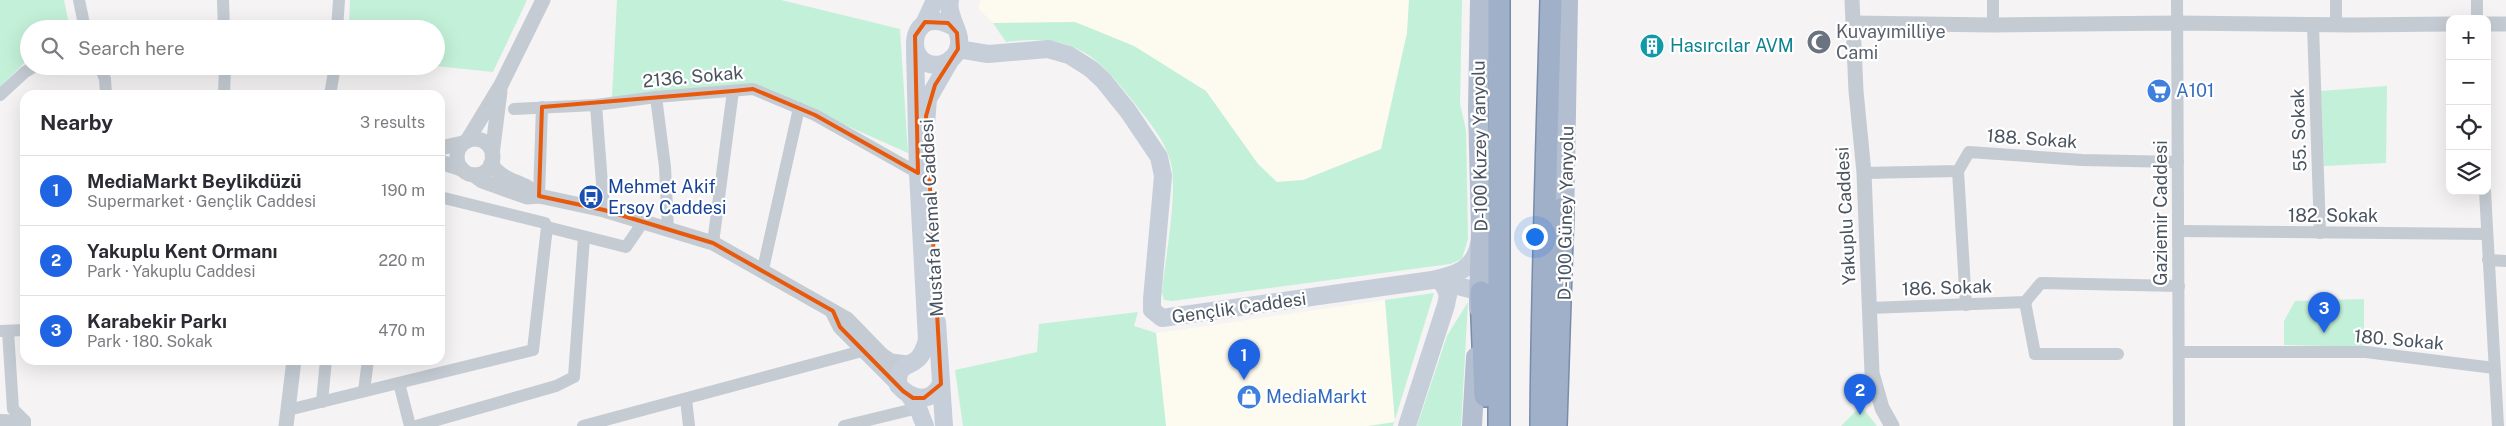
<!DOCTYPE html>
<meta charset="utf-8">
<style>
:root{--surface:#fff;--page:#f7f7f7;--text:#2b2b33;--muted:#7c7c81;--line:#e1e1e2;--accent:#1e64e3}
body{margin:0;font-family:"Public Sans",sans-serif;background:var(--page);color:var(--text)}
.controls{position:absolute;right:15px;top:15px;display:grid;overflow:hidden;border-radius:10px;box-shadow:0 5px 20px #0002}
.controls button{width:45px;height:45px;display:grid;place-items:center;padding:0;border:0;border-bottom:1px solid var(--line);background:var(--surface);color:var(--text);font:25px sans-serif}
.you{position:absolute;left:1534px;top:236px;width:18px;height:18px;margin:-12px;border:4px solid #fff;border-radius:50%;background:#1a73e8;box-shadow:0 0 0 8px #1a73e833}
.badge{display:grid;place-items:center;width:32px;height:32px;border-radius:50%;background:var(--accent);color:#fff;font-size:16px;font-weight:700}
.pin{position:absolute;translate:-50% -41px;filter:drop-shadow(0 1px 2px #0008)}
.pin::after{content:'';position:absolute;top:26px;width:18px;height:15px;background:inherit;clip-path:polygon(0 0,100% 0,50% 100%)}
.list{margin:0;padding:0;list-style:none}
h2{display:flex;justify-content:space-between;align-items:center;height:65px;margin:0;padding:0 20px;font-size:21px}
h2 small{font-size:16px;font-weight:400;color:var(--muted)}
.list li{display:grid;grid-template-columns:32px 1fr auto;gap:15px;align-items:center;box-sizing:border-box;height:70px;padding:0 20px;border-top:1px solid var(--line)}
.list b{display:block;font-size:19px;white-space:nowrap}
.list p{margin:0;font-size:16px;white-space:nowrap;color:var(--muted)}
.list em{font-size:16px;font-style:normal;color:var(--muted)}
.icon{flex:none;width:28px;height:28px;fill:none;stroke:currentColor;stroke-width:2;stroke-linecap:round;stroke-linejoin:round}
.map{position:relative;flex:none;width:2506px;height:426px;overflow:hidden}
.search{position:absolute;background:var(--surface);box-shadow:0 5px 20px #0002;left:20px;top:20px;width:425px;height:55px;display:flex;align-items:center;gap:12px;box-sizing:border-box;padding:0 18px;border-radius:28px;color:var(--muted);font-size:19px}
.panel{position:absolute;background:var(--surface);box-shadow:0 5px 20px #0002;left:20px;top:90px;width:425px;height:275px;border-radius:15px}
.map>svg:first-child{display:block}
</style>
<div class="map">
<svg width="2506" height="426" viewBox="0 0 2506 426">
<rect width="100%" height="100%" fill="#f5f3f3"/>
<g fill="#fdfaef">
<path d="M981 0H1409L1407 33 1381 149 1303 180 1276 182 1258 164 1206 92 1134 46 1075 22 993 23 978 8Z"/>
<path d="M1385 300 1395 422 1368 426H1166L1156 333Z"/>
</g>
<g fill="#c3f0d8">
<path d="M0 0H64L70 29H29V58L0 87Z"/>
<path d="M350 0H527L493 72 436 66V29H349Z"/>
<path d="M617 0H781L900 29 908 153 753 84 612 97Z"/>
<path d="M1409 0H1462L1460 104 1466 130 1468 239 1462 259 1450 264 1172 301 1164 300 1162 292C1165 260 1179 188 1170 160 1164 139 1149 122 1136 105 1096 54 1075 33 1006 42L993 23 1075 22 1134 46 1206 91 1258 164 1277 182 1303 180 1381 149 1407 33Z"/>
<path d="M2387 86 2386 163 2324 166 2321 91Z"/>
<path d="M1434 293 1393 426H1368L1395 422 1385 300Z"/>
<path d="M2364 299V347L2284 345V321L2295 301Z"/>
<path d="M1468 302 1461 426H1417L1447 336Z"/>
<path d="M1138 312 1134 326 1156 333 1166 426H963L955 370 1037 352 1039 324Z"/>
<path d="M1861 406 1877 426H1841Z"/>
</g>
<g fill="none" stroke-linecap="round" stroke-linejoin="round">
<defs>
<g id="trunk">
<path d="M1481 292 1485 396"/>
<path d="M1499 426V0"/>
<path d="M1541 426C1542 284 1547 142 1551 0"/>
<path d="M1556 426 1563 208"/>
</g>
</defs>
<use href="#trunk" stroke="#778cab" stroke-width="24"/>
<g stroke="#c4cbd3" stroke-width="12">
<path d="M79 0 85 29"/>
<path d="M223 0 224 29"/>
<path d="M2177 0 2179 426"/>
<path d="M2336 0V25"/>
<path d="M2477 19V0"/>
<path d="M1993 25V0"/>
<path d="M2313 25 2320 233"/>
<path d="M337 29 339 0"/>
<path d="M100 66 105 79 106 95"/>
<path d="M0 95 25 72 35 66"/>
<path d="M224 95 225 66"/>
<path d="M330 95 335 66"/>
<path d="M656 97 665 167 668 230"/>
<path d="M596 105 604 210"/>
<path d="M514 109 596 105 656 97 753 89 815 115 918 173"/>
<path d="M1958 171 1966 305"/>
<path d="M1864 173 1958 171 1969 152 2082 160 2178 162"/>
<path d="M2485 191 2498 426"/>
<path d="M539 196 542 107"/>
<path d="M547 227 626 247 643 222"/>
<path d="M2179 231 2487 234"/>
<path d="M713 243 733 91"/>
<path d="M2488 260 2506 261"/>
<path d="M763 269 799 108"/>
<path d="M2025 302 2035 354H2118"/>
<path d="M1870 308 2025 302 2041 283 2179 286"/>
<path d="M0 331 25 330"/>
<path d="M8 331 13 409 25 421V426"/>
<path d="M2179 352H2366L2494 368"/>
<path d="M399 383 410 426"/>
<path d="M364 391 368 360"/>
<path d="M686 399 689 426"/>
<path d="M322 402 326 360"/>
<path d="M288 410 533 350 547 227 545 223 440 197"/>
<path d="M0 420 25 421"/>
<path d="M416 426 556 386 574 377 584 237"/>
<path d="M583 426 862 351"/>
<path d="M844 426 918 408"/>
</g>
<g stroke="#c4cbd3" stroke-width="15">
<path d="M1852 0 1856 91 1864 173 1872 373 1882 408 1892 426"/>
<path d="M1853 23 1993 25 2177 23 2351 25 2450 24"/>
<path d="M2487 24H2506"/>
<circle cx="475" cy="157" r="18"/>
<path d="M467 141 501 85 543 0"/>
<path d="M440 148 463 143"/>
<path d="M492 155 500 91"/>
<path d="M440 162 462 169"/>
<path d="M491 163C502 183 524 180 539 196"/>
<path d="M474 175 482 181 527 197 539 196 604 210 713 243 847 319 882 355 891 361 907 363"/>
<path d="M833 313 840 327 898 385"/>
<path d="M286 426 294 360"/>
</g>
<g stroke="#c6ceda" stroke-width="18">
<path d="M950 0C946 18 964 32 958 49 956 56 949 62 942 64 902 73 907 0 954 27"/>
<path d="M925 22 935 0"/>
<path d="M915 49 918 173 927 340C925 347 922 357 915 361 902 369 898 367 898 385 911 400 931 404 941 384"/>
<path d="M958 49 988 54 1048 49 1069 55 1091 69 1103 80 1128 111 1159 157 1163 176 1152 299V310L1162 318 1432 280C1455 275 1474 270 1479 244"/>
<path d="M926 124 928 99 951 59"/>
<path d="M1435 280 1481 292"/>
<path d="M937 322 944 426"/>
<path d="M909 395 918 408 925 426"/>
<path d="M1407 426 1446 305 1448 295 1442 281"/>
</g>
<g stroke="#b3bfd0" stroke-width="20">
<path d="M1564 224 1568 0"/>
<path d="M1479 308 1481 229 1478 109 1480 0"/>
<path d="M1472 426 1476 357"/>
</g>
<use href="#trunk" stroke="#a0b0c8" stroke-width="21"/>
</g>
<path fill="none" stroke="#e8590c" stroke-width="4" stroke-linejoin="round" d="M925 22 948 23 957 33 958 49 935 85 926 116 941 384 924 398H913L903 391 840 327 833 311 713 243 604 210 539 196 542 107 733 91 753 89 815 115 918 173 915 36Z"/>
<defs>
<symbol id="mosque-disc" viewBox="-11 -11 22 22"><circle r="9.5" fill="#6b7280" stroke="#fff"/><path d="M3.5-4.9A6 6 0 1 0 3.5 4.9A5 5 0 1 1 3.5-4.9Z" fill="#fff"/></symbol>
<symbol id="building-disc" viewBox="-11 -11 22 22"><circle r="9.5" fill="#0f9aa8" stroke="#fff"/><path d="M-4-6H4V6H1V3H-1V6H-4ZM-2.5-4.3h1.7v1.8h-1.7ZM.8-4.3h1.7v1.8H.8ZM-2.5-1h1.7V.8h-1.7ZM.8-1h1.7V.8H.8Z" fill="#fff"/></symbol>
<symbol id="supermarket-disc" viewBox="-11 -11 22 22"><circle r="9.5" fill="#3f7fe0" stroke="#fff"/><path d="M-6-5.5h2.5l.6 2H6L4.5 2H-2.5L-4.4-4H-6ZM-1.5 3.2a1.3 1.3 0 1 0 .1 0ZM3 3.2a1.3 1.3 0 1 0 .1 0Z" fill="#fff"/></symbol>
<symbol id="bus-disc" viewBox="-11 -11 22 22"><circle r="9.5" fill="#1a4fb4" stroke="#fff"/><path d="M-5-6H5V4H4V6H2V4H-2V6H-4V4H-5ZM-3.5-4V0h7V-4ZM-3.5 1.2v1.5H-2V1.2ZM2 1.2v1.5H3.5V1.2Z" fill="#fff"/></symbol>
<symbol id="shop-disc" viewBox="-11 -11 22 22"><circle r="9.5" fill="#3f7fe0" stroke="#fff"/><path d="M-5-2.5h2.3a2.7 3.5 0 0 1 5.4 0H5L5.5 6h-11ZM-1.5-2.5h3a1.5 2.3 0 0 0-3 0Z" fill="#fff"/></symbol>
</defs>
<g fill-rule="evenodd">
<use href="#mosque-disc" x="1805" y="28" width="28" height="28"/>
<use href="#building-disc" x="1638" y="32" width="28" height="28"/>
<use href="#supermarket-disc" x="2145" y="77" width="28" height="28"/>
<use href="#bus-disc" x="577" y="183" width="28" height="28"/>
<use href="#shop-disc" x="1235" y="383" width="28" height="28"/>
</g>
<g text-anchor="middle" stroke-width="4.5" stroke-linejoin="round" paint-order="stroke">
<g font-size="18" fill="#5b616d" stroke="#fff" text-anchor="start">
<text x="1836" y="38">Kuvayımilliye<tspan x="1836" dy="21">Cami</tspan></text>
</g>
<g font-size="18" fill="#0d838f" stroke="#fff" text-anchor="start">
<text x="1670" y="52">Hasırcılar AVM</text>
</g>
<g font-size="18" fill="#4a5460" stroke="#fff">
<text transform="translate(693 77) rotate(-5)" y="6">2136. Sokak</text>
<text transform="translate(2299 130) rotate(-92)" y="6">55. Sokak</text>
<text transform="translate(2032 139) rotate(4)" y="6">188. Sokak</text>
<text transform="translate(1480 146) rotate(-91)" y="6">D-100 Kuzey Yanyolu</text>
<text transform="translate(1566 213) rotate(-89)" y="6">D-100 Güney Yanyolu</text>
<text transform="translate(2161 213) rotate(-90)" y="6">Gaziemir Caddesi</text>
<text transform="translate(1846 216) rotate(-93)" y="6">Yakuplu Caddesi</text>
<text x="2333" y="222">182. Sokak</text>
<text transform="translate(932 218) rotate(-93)" y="6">Mustafa Kemal Caddesi</text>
<text transform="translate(1947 288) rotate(-2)" y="6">186. Sokak</text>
<text transform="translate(1239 308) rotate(-8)" y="6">Gençlik Caddesi</text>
<text transform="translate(2399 340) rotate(5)" y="6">180. Sokak</text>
</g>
<g font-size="18" fill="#366cbe" stroke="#fff" text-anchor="start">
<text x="2176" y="97">A101</text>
<text x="1266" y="403">MediaMarkt</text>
</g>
<g font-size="18" fill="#164399" stroke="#fff" text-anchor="start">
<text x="608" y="193">Mehmet Akif<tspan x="608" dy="21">Ersoy Caddesi</tspan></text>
</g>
</g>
</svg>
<div class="controls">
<button>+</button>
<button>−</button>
<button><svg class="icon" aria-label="locate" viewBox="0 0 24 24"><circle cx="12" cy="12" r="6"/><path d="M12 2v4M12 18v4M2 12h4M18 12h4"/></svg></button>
<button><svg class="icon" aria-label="layers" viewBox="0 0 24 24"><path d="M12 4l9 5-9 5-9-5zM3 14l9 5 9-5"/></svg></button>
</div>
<div class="you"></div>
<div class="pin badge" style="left:1244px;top:380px">1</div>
<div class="pin badge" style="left:1860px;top:415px">2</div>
<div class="pin badge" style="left:2324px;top:333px">3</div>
<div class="search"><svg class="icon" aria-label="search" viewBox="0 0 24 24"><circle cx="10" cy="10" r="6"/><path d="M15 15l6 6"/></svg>Search here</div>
<section class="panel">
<h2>Nearby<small>3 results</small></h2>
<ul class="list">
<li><span class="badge">1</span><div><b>MediaMarkt Beylikdüzü</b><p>Supermarket · Gençlik Caddesi</p></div><em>190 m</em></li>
<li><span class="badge">2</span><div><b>Yakuplu Kent Ormanı</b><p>Park · Yakuplu Caddesi</p></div><em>220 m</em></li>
<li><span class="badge">3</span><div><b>Karabekir Parkı</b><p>Park · 180. Sokak</p></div><em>470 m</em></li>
</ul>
</section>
</div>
